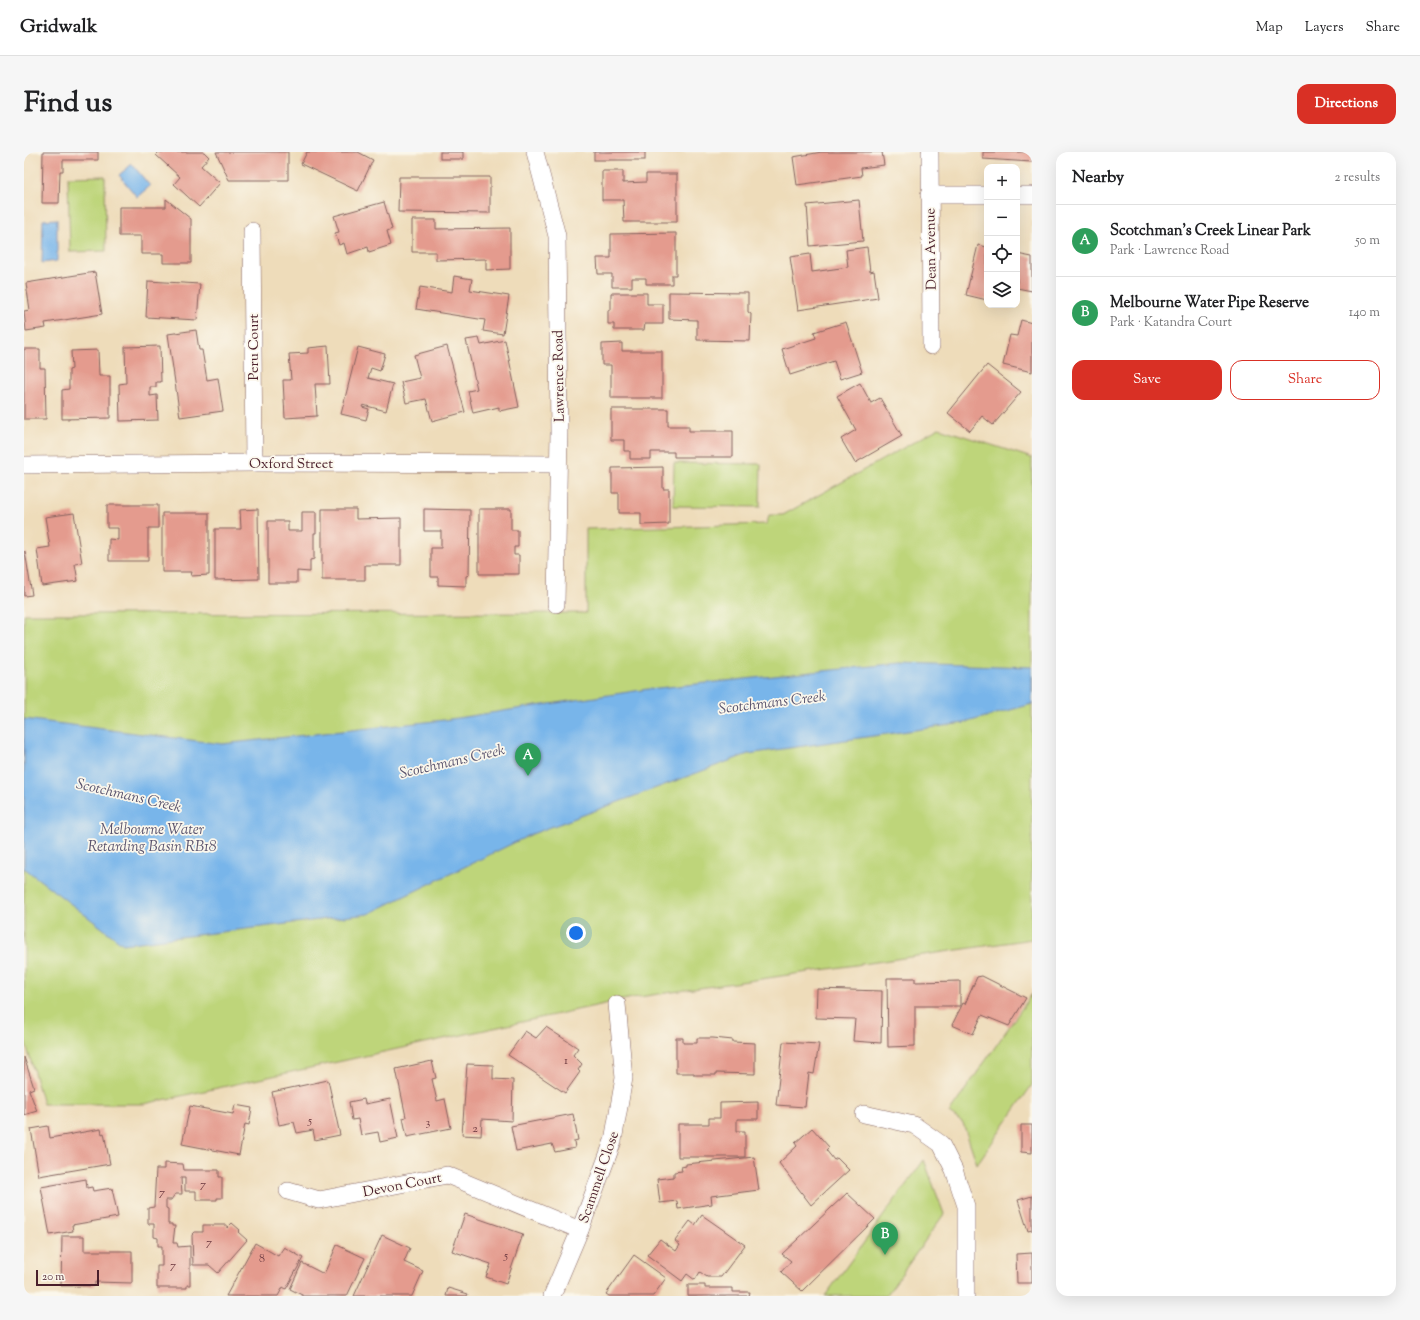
<!DOCTYPE html>
<meta charset="utf-8">
<style>
:root{--surface:#fff;--page:#f6f6f6;--text:#202124;--muted:#757577;--line:#e0e0e0;--accent:#d93025}
body{margin:0;font-family:"Sorts Mill Goudy",serif;background:var(--page);color:var(--text)}
.controls{position:absolute;right:12px;top:12px;display:grid;overflow:hidden;border-radius:8px;box-shadow:0 4px 16px #0002}
.controls button{width:36px;height:36px;display:grid;place-items:center;padding:0;border:0;border-bottom:1px solid var(--line);background:var(--surface);color:var(--text);font:20px sans-serif}
.scale{position:absolute;left:12px;bottom:10px;width:63px;box-sizing:border-box;padding-left:4px;border:2px solid #4a1f2b;border-top:0;font-size:11px;line-height:14px;white-space:nowrap;color:#4a1f2b;-webkit-text-stroke:3px #fbf7ec;paint-order:stroke}
.you{position:absolute;left:552px;top:781px;width:14px;height:14px;margin:-10px;border:3px solid #fff;border-radius:50%;background:#1a73e8;box-shadow:0 0 0 6px #1a73e833}
.badge{display:grid;place-items:center;width:26px;height:26px;border-radius:50%;background:var(--accent);color:#fff;font-size:13px;font-weight:700}
.pin{position:absolute;translate:-50% -33px;filter:drop-shadow(0 1px 2px #0008)}
.pin::after{content:'';position:absolute;top:21px;width:14px;height:12px;background:inherit;clip-path:polygon(0 0,100% 0,50% 100%)}
.list{margin:0;padding:0;list-style:none}
h2{display:flex;justify-content:space-between;align-items:center;height:52px;margin:0;padding:0 16px;font-size:17px}
h2 small{font-size:13px;font-weight:400;color:var(--muted)}
.list li{display:grid;grid-template-columns:26px 1fr auto;gap:12px;align-items:center;box-sizing:border-box;height:72px;padding:0 16px;border-top:1px solid var(--line)}
.list b{display:block;font-size:15px;white-space:nowrap}
.list p{margin:0;font-size:13px;white-space:nowrap;color:var(--muted)}
.list em{font-size:13px;font-style:normal;color:var(--muted)}
.actions{display:flex;gap:8px;padding:12px 16px}
.actions a{flex:1;padding:9px 0;border:1px solid var(--accent);border-radius:12px;text-align:center;font-size:14px;color:var(--accent)}
.actions .main{background:var(--accent);color:#fff}
.icon{flex:none;width:22px;height:22px;fill:none;stroke:currentColor;stroke-width:2;stroke-linecap:round;stroke-linejoin:round}
.map{position:relative;flex:none;width:1008px;height:1144px;overflow:hidden;border-radius:12px}
header{display:flex;align-items:center;gap:24px;box-sizing:border-box;height:56px;padding:0 20px;background:var(--surface);border-bottom:1px solid var(--line)}
header strong{font-size:19px}
nav{display:flex;gap:22px;margin-inline-start:auto;font-size:14px}
.intro{display:flex;align-items:center;justify-content:space-between;box-sizing:border-box;height:96px;padding:0 24px}
h1{margin:0;font-size:28px}
.button{padding:10px 18px;border-radius:12px;background:var(--accent);color:#fff;font-size:14px;font-weight:700}
main{display:flex;gap:24px;padding:0 24px}
aside{flex:1;background:var(--surface);border-radius:12px;box-shadow:0 4px 16px #0002}
.map>svg:first-child{display:block}
</style>
<header>
<strong>Gridwalk</strong>
<nav><a>Map</a><a>Layers</a><a>Share</a></nav>
</header>
<div class="intro"><h1>Find us</h1><a class="button">Directions</a></div>
<main>
<div class="map">
<svg width="1008" height="1144" viewBox="0 0 1008 1144">
<rect width="100%" height="100%" fill="#fbf7ec"/>
<filter id="ink" filterUnits="userSpaceOnUse"><feTurbulence type="fractalNoise" baseFrequency=".025" numOctaves="2"/><feDisplacementMap in="SourceGraphic" scale="8" xChannelSelector="R" yChannelSelector="G"/><feConvolveMatrix kernelMatrix="1 2 1 2 8 2 1 2 1" color-interpolation-filters="sRGB"/></filter>
<filter id="wash" filterUnits="userSpaceOnUse"><feTurbulence type="fractalNoise" baseFrequency=".012" numOctaves="4" result="noise"/><feDisplacementMap in="SourceGraphic" scale="16" xChannelSelector="R" yChannelSelector="G"/><feGaussianBlur stdDeviation="0.9" result="paint"/><feColorMatrix in="noise" values="0 0 0 0 0 0 0 0 0 0 0 0 0 0 0 0 0 1.4 0 .05"/><feComposite in="paint" operator="in"/></filter>
<g filter="url(#wash)">
<rect width="100%" height="100%" fill="#eedcba"/>
<g fill="#bed57a" stroke="#847a52">
<path d="M81 24 82 99 46 100 44 25Z"/>
<path d="M915 276 1008 306V787L608 846 120 952H19L0 885V462L562 461V377L743 372 745 363H759Z"/>
<path d="M650 311 737 312 736 355 649 354Z"/>
<path d="M1008 842V933L953 1012 939 971 925 961Z"/>
<path d="M900 1008 920 1062 862 1144H801Z"/>
</g>
<g fill="#78b5ea" stroke="#616a8a">
<path d="M108 12 126 34 113 45 95 23Z"/>
<path d="M33 67V109L18 111 19 68Z"/>
<path d="M876 511 1008 515V552L940 571 724 602 508 682 344 762 99 792 0 716V567L198 592 420 568 624 537Z"/>
</g>
<g id="blocks">
<g fill="#e49b8e">
<path d="M19 0H74V8H39V19H36L35 51H18Z"/>
<path d="M135 0H180L185 5 177 14 196 31 175 55 150 32 156 25 132 3Z"/>
<path d="M192 0H264V28H205Z"/>
<path d="M283 0H334L349 8 334 39 277 12Z"/>
<rect x="416" y="0" width="23" height="7"/>
<rect x="570" y="0" width="51" height="8"/>
<path d="M798 0H858L860 13 837 16 838 24 773 33 769 5Z"/>
<path d="M959 0H1008V10L959 7Z"/>
<path d="M578 19H599V31L622 30V22H653V70H600L599 48H578Z"/>
<path d="M375 25H466V61L374 60Z"/>
<path d="M142 47 167 67V111H139V102H117V84H95V55H142Z"/>
<path d="M835 48 839 89 786 94 783 53Z"/>
<path d="M360 50 368 77 363 79 367 93 345 100 344 95 323 102 320 91 315 93 311 81 315 80 310 64Z"/>
<path d="M388 68H412V77L486 76V117L462 118V107L412 108V100H388Z"/>
<path d="M652 81V123H648V132H622V126H608V135H588V122H574L573 106H587V82Z"/>
<path d="M954 93 963 95V148L942 143Z"/>
<path d="M843 95 846 120 850 119 854 146 774 158 766 105 786 102 788 120 824 115 822 98Z"/>
<path d="M993 102 1008 105V139L993 136Z"/>
<path d="M71 120 78 162 21 171 22 176 2 179 0 159 6 158 2 131Z"/>
<path d="M430 124 448 127 446 138 485 144 479 182 459 179 461 168 392 157 396 135 428 140Z"/>
<path d="M124 129 176 132 173 168 122 165Z"/>
<path d="M645 140 724 141V160L727 162 726 189 673 188V168L645 167Z"/>
<path d="M587 141H623V152H639V172H621L620 178H590V172H584V158H587Z"/>
<path d="M997 168 1008 171V220L979 213 986 183 993 184Z"/>
<path d="M822 170 838 220 816 227 810 209 766 223 758 197 792 186 790 180Z"/>
<path d="M172 178 175 198H178L183 228 194 226 199 259 156 265 144 182Z"/>
<path d="M455 186 457 193 481 188 495 255 475 259V255L449 261 444 239 453 237 442 188Z"/>
<path d="M598 191V199H638V246H587V213H578V192Z"/>
<path d="M136 194 137 230H132V235H126V244L133 243 134 268 96 269 95 232 102 231 101 195Z"/>
<path d="M304 194 306 232H291L293 264 261 266 259 228H267L265 202 284 201V196Z"/>
<path d="M423 194 441 260 408 269 402 247 382 251 377 230 396 226 390 203Z"/>
<path d="M334 195 361 202 356 219 347 216 344 226 369 232 362 259 339 253 338 255 345 257 342 268 317 262Z"/>
<path d="M0 197H16V216H21L22 267H0Z"/>
<path d="M74 198 75 224H86V266L38 267V238L45 237V218L48 217 47 199Z"/>
<path d="M963 213 997 240 969 273 958 264 946 279 924 261Z"/>
<path d="M836 231 847 251 856 246 878 284 831 311 817 287 832 278 813 244Z"/>
<path d="M587 257H644V274H665V279H709V305H650V300H627V307H606V299H600V288H587Z"/>
<path d="M639 315V337H645V372L617 373V361H595V341H588V316Z"/>
<path d="M83 353H134V376H124V409H85V387L94 388V376H83Z"/>
<path d="M234 357 235 427 191 428V377H217L216 358Z"/>
<path d="M298 357H332V367L377 366V413H341V428H298Z"/>
<path d="M400 357 446 358 445 423 442 424V434L414 433V425H407V396H417V379H400Z"/>
<path d="M455 357H487V378H494V395H490V403H495V422H455Z"/>
<path d="M278 360H292V381H290V407L286 408V420L273 419V431H244V369H264V379H278Z"/>
<path d="M50 361 58 411 51 412 54 429 18 434 13 397 26 395 21 365Z"/>
<path d="M138 361H185V423L167 424 168 420H138Z"/>
<path d="M1 399 8 443 0 444V400Z"/>
<path d="M958 824 1002 846 985 874 958 863 949 882 928 873 939 851 941 852 953 825Z"/>
<path d="M863 826H891V830L936 829V854H891V894L864 895Z"/>
<path d="M793 837 858 839 857 891 829 889 831 867 792 866Z"/>
<path d="M522 875 554 896 549 903 558 912 554 918 556 920 541 941 484 903 501 879 512 886Z"/>
<path d="M652 886H659V891H673V886H689L709 888V890L731 891V922L692 921V923H670V921H652Z"/>
<path d="M759 890 795 892 790 922 785 921 781 955 752 953Z"/>
<path d="M0 905 10 936 5 938 13 959 0 963Z"/>
<path d="M408 909 412 926 408 927 413 949 421 947 427 976 383 985 379 966 382 965 372 917Z"/>
<path d="M443 912 469 913V927L489 928 488 969 458 967 457 984 438 983Z"/>
<path d="M304 928 316 983 291 988 289 978 273 981 270 970 255 973 248 940Z"/>
<path d="M340 947 341 952 366 947 374 986 356 990 354 980 337 983 334 967 328 968 325 950Z"/>
<path d="M734 950V967H713V979H721V1005H654V972H685V966H696V951Z"/>
<path d="M211 953 228 956 225 973 221 972 215 1003 158 992 166 954 209 962Z"/>
<path d="M549 962 554 988 550 989 551 996 531 1000 528 992 492 999 487 974Z"/>
<path d="M997 973H1008V1001L997 1000Z"/>
<path d="M24 974 26 986 77 977 78 982 80 981 86 1012 15 1024 7 977Z"/>
<path d="M788 976 805 995 802 998 810 1008 813 1006 825 1018 787 1053 755 1011 773 994 771 991Z"/>
<path d="M730 1005 735 1038 687 1044 688 1052 654 1057 653 1049 636 1051 633 1027 650 1025V1020L658 1019 657 1015 662 1014V1012Z"/>
<path d="M140 1011 159 1012 160 1018H195V1025H198V1046H193V1048H172V1039H161V1026H157L158 1042H151L147 1048H142V1056L144 1057V1072H148V1074H151L149 1091H153L154 1095 166 1094V1133H163V1136H133V1114H138V1094H134V1086L130 1085V1072H124V1056L130 1055 132 1017H140Z"/>
<path d="M62 1027 63 1036 68 1035 69 1039 88 1036 94 1065 48 1073 49 1079 26 1083 17 1035Z"/>
<path d="M823 1041 851 1067 778 1139 757 1120 767 1109 758 1102Z"/>
<path d="M1008 1044V1078L1004 1079 994 1048Z"/>
<path d="M441 1062 499 1082 482 1132 462 1125 467 1112 428 1099Z"/>
<path d="M678 1063 721 1093 697 1125H683L676 1120 671 1128 663 1122 658 1129 623 1103 636 1087 652 1099 656 1093 651 1089 666 1069 671 1073Z"/>
<path d="M208 1071 216 1078 214 1080 223 1088 194 1121 185 1113H169L168 1083 171 1080H179V1073H203V1076Z"/>
<path d="M358 1083 386 1096 380 1110 399 1119 388 1144H330Z"/>
<path d="M38 1084H60V1099H108V1131L71 1130V1134H37Z"/>
<path d="M231 1091 254 1104 260 1095 279 1106 262 1137 259 1135 254 1144H202Z"/>
<path d="M313 1093 341 1106 323 1144H280L266 1137 278 1111 300 1122Z"/>
<path d="M1008 1101V1131H993L992 1102Z"/>
<path d="M610 1103 642 1126 629 1144H585L582 1142Z"/>
<path d="M664 1133H681V1136H709V1140H726L725 1144H664Z"/>
<path d="M424 1136 444 1142 443 1144H422Z"/>
</g>
</g>
</g>
<g filter="url(#ink)">
<use href="#blocks" fill-opacity="0" stroke="#83615d" stroke-width="1"/>
<g fill="none" stroke-linecap="round" stroke-linejoin="round">
<defs>
<g id="minor">
<path d="M511 0 533 84 535 280 532 452"/>
<path d="M906 0 907 194"/>
<path d="M905 43H963"/>
<path d="M993 43H1008"/>
<path d="M228 79 230 311"/>
<path d="M0 313 230 311 533 312"/>
<path d="M840 962 890 973 917 992 930 1018 942 1054V1144"/>
<path d="M264 1039 295 1048 423 1023 556 1078"/>
<path d="M528 1144 556 1078 589 989 600 926 593 852"/>
</g>
</defs>
<use href="#minor" stroke="#83615d" stroke-width="18"/>
<use href="#minor" stroke="#fff" stroke-width="17"/>
</g>
</g>
<g text-anchor="middle" stroke-width="3.5" stroke-linejoin="round" paint-order="stroke">
<g font-size="12" fill="#703e44">
<text x="542" y="912">1</text>
<text x="286" y="972">5</text>
<text x="404" y="974">3</text>
<text x="451" y="980">2</text>
<text x="179" y="1036">7</text>
<text x="138" y="1044">7</text>
<text x="185" y="1094">7</text>
<text x="482" y="1107">5</text>
<text x="238" y="1110">8</text>
<text x="149" y="1117">7</text>
</g>
<g font-size="14" fill="#4a1f2b" stroke="#fbf7ec">
<text transform="translate(906 97) rotate(-91)" y="5">Dean Avenue</text>
<text transform="translate(229 195) rotate(-90)" y="5">Peru Court</text>
<text transform="translate(534 224) rotate(-91)" y="5">Lawrence Road</text>
<text x="267" y="316">Oxford Street</text>
<text transform="translate(574 1025) rotate(-71)" y="5">Scammell Close</text>
<text transform="translate(378 1032) rotate(-11)" y="5">Devon Court</text>
</g>
<g font-size="15" font-style="italic" fill="#5a546e" stroke="#fbf7ec">
<text transform="translate(748 550) rotate(-7)" y="5">Scotchmans Creek</text>
<text transform="translate(428 609) rotate(-13)" y="5">Scotchmans Creek</text>
<text transform="translate(105 643) rotate(13)" y="5">Scotchmans Creek</text>
<text x="128" y="682">Melbourne Water<tspan x="128" dy="17">Retarding Basin RB18</tspan></text>
</g>
</g>
</svg>
<div class="controls">
<button>+</button>
<button>−</button>
<button><svg class="icon" aria-label="locate" viewBox="0 0 24 24"><circle cx="12" cy="12" r="6"/><path d="M12 2v4M12 18v4M2 12h4M18 12h4"/></svg></button>
<button><svg class="icon" aria-label="layers" viewBox="0 0 24 24"><path d="M12 4l9 5-9 5-9-5zM3 14l9 5 9-5"/></svg></button>
</div>
<div class="scale">20 m</div>
<div class="you"></div>
<div class="pin badge" style="left:504px;top:624px;background:#2e9e5b">A</div>
<div class="pin badge" style="left:861px;top:1103px;background:#2e9e5b">B</div>
</div>
<aside>
<h2>Nearby<small>2 results</small></h2>
<ul class="list">
<li><span class="badge" style="background:#2e9e5b">A</span><div><b>Scotchman's Creek Linear Park</b><p>Park · Lawrence Road</p></div><em>50 m</em></li>
<li><span class="badge" style="background:#2e9e5b">B</span><div><b>Melbourne Water Pipe Reserve</b><p>Park · Katandra Court</p></div><em>140 m</em></li>
</ul>
<div class="actions"><a class="main">Save</a><a>Share</a></div>
</aside>
</main>
